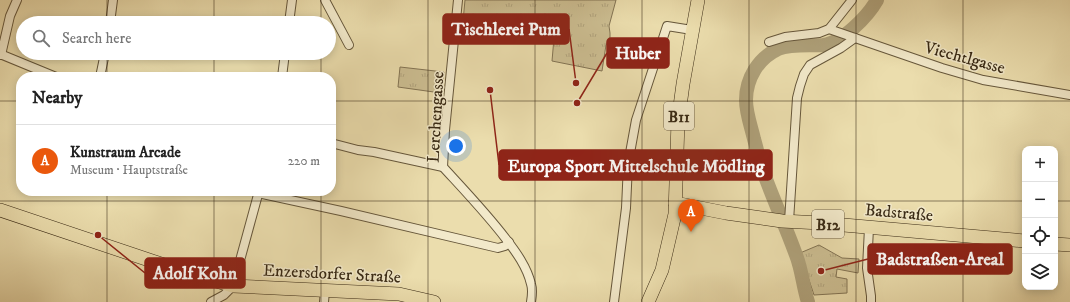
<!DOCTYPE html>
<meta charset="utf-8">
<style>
:root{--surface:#fff;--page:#f2f2f2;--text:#222;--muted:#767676;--line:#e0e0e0;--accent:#ea580c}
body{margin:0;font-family:"IM FELL DW Pica",serif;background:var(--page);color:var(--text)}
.controls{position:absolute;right:12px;bottom:12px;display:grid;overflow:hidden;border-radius:8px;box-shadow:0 2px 10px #0003}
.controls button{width:36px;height:36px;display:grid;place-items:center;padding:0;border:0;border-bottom:1px solid var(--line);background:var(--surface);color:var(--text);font:20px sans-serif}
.you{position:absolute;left:456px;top:146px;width:14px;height:14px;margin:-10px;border:3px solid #fff;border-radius:50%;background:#1a73e8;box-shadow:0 0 0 6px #1a73e833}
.badge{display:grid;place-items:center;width:26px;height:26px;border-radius:50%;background:var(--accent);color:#fff;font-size:13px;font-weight:700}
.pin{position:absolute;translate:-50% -33px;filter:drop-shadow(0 1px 2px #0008)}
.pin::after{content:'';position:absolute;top:21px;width:14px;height:12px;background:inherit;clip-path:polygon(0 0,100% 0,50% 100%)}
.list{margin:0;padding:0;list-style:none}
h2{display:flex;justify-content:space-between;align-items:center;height:52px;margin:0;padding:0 16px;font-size:17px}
h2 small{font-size:13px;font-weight:400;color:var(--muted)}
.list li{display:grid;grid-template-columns:26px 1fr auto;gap:12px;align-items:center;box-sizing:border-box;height:72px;padding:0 16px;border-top:1px solid var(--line)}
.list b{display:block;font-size:15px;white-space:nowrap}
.list p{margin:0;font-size:13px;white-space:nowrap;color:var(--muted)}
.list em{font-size:13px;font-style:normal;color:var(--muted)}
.icon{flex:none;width:22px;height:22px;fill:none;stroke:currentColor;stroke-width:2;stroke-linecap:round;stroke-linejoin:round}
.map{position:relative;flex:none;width:1070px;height:302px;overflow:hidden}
.search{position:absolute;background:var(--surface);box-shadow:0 2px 10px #0003;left:16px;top:16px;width:320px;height:44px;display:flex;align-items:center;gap:10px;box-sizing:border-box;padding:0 14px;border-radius:22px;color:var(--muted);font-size:15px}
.panel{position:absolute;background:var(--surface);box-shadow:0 2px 10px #0003;left:16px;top:72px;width:320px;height:124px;border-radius:16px}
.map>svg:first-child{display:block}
</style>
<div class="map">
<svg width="1070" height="302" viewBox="0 0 1070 302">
<defs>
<pattern id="grass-tufts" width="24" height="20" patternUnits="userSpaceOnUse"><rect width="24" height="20" fill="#cdbf93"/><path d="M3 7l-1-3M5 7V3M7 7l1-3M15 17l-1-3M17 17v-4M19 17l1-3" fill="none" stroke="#b1a47e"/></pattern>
</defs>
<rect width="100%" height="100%" fill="#ebddad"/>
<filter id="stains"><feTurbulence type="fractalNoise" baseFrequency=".005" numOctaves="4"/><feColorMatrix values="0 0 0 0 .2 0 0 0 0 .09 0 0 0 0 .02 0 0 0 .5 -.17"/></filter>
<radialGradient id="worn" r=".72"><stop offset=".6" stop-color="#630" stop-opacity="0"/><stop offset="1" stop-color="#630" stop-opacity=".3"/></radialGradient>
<g fill="url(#grass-tufts)" stroke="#837454">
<path d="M465 0H616L609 26 610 33V39L606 45 602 71 552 61 554 38 462 32Z"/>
<path d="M400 67 444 72 441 93 398 87Z"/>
<path d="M819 245 842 258 859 259 858 273 837 269 836 277 847 279V293L814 295 800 253Z"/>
</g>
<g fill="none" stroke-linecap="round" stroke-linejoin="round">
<path stroke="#aea079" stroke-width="14" d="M808 302C803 287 802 270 796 255 786 227 773 199 763 171 759 160 757 149 754 139 751 126 746 113 746 100 746 79 758 58 778 49 792 44 808 46 823 45 842 43 868 16 877 0"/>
<defs>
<g id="street">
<path d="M325 0 349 45"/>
<path d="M458 0 445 130 443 167C465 191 487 214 506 239 516 252 527 267 531 284 533 290 532 296 531 302"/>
<path d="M110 23 113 0"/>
<path d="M289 23 292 0"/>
<path d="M829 29 942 68 983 80 1070 95"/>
<path d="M769 42 785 37 819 33 829 29 852 0"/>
<path d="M0 54 56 77"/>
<path d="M1 55 10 16 17 0"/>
<path d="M100 77 105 53"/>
<path d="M282 77 285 53"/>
<path d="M331 143 358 150 374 152 443 167"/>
<path d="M258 193 341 211 498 248 505 246 509 242"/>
<path d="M789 221 797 98 800 86 804 74 810 65 841 48 855 38"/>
<path d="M869 228 867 268 871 296V302"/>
<path d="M211 302 224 295 233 286 259 191"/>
<path d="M324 302 325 291"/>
<path d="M614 302 626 208 628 164 636 120 667 26 692 30"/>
</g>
<g id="primary">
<path d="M675 203 726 213 782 221 821 223 1025 241"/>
<path d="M0 210 170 267 233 286 399 294 434 302"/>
<path d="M1055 244 1070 245"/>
<path d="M648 302 662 270 675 214 678 121 683 84 698 0"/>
</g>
</defs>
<use href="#street" stroke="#66573b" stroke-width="10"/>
<use href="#primary" stroke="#392a15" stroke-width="14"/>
<use href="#street" stroke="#f2e9ca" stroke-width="8"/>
<use href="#primary" stroke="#ebddad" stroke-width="13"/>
</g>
<path fill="none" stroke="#392a15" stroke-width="1" stroke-opacity="0.55" d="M107 0V23M214 0V23M321 0V23M428 0V302M535 0V302M642 0V302M749 0V302M856 0V302M963 0V302M107 53V77M214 53V77M321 53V77M0 101H21M331 101H1070M107 191V302M214 191V302M321 191V302M0 201H1025M1055 201H1070"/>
<g text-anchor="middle" stroke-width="3" stroke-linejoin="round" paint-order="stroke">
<g fill="#f2e9ca" stroke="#70634b" stroke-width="1">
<rect x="664" y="102" width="30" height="28" rx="3"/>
<rect x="812" y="210" width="32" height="28" rx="3"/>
</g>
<g font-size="16" font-weight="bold" fill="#392a15">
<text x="679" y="122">B11</text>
<text x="828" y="230">B12</text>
</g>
<g font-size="17" fill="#392a15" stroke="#f2e9ca">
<text transform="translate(965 57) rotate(15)" y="6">Viechtlgasse</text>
<text transform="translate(435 117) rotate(-87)" y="6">Lerchengasse</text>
<text transform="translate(899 212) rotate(5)" y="6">Badstraße</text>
<text transform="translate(332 273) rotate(3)" y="6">Enzersdorfer Straße</text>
</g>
</g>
<path fill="none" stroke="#8f2418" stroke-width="1.5" d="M576 83L569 29M577 103L607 53M490 90L499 165M821 271L868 259M98 235L145 273"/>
<g fill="#8f2418" stroke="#f2e9ca" stroke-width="1.5">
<circle cx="576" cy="83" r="4"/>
<circle cx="577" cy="103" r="4"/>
<circle cx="490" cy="90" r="4"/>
<circle cx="821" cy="271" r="4"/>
<circle cx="98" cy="235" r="4"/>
</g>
<g fill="#8f2418" stroke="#8f2418" stroke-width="1.5">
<rect x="443" y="14" width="126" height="30" rx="4"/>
<rect x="607" y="38" width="62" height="30" rx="4"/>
<rect x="499" y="150" width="273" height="30" rx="4"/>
<rect x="868" y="244" width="144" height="30" rx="4"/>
<rect x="145" y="258" width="100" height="30" rx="4"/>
</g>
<g font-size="18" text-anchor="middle" font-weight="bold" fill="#fff">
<text x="506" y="35">Tischlerei Pum</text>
<text x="638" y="59">Huber</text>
<text x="636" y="172">Europa Sport Mittelschule Mödling</text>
<text x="940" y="265">Badstraßen-Areal</text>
<text x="195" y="279">Adolf Kohn</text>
</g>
<rect width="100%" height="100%" filter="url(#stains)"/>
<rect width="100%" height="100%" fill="url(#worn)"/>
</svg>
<div class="controls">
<button>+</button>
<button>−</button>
<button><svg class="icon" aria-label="locate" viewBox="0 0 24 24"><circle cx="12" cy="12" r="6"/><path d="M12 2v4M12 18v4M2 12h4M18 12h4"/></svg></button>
<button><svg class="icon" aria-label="layers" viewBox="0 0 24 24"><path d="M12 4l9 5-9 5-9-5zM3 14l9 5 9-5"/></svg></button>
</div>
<div class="you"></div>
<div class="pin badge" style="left:691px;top:232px">A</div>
<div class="search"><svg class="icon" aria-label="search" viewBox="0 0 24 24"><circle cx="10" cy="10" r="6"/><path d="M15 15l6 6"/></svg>Search here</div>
<section class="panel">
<h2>Nearby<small></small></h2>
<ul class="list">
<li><span class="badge">A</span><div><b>Kunstraum Arcade</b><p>Museum · Hauptstraße</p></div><em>220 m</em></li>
</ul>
</section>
</div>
